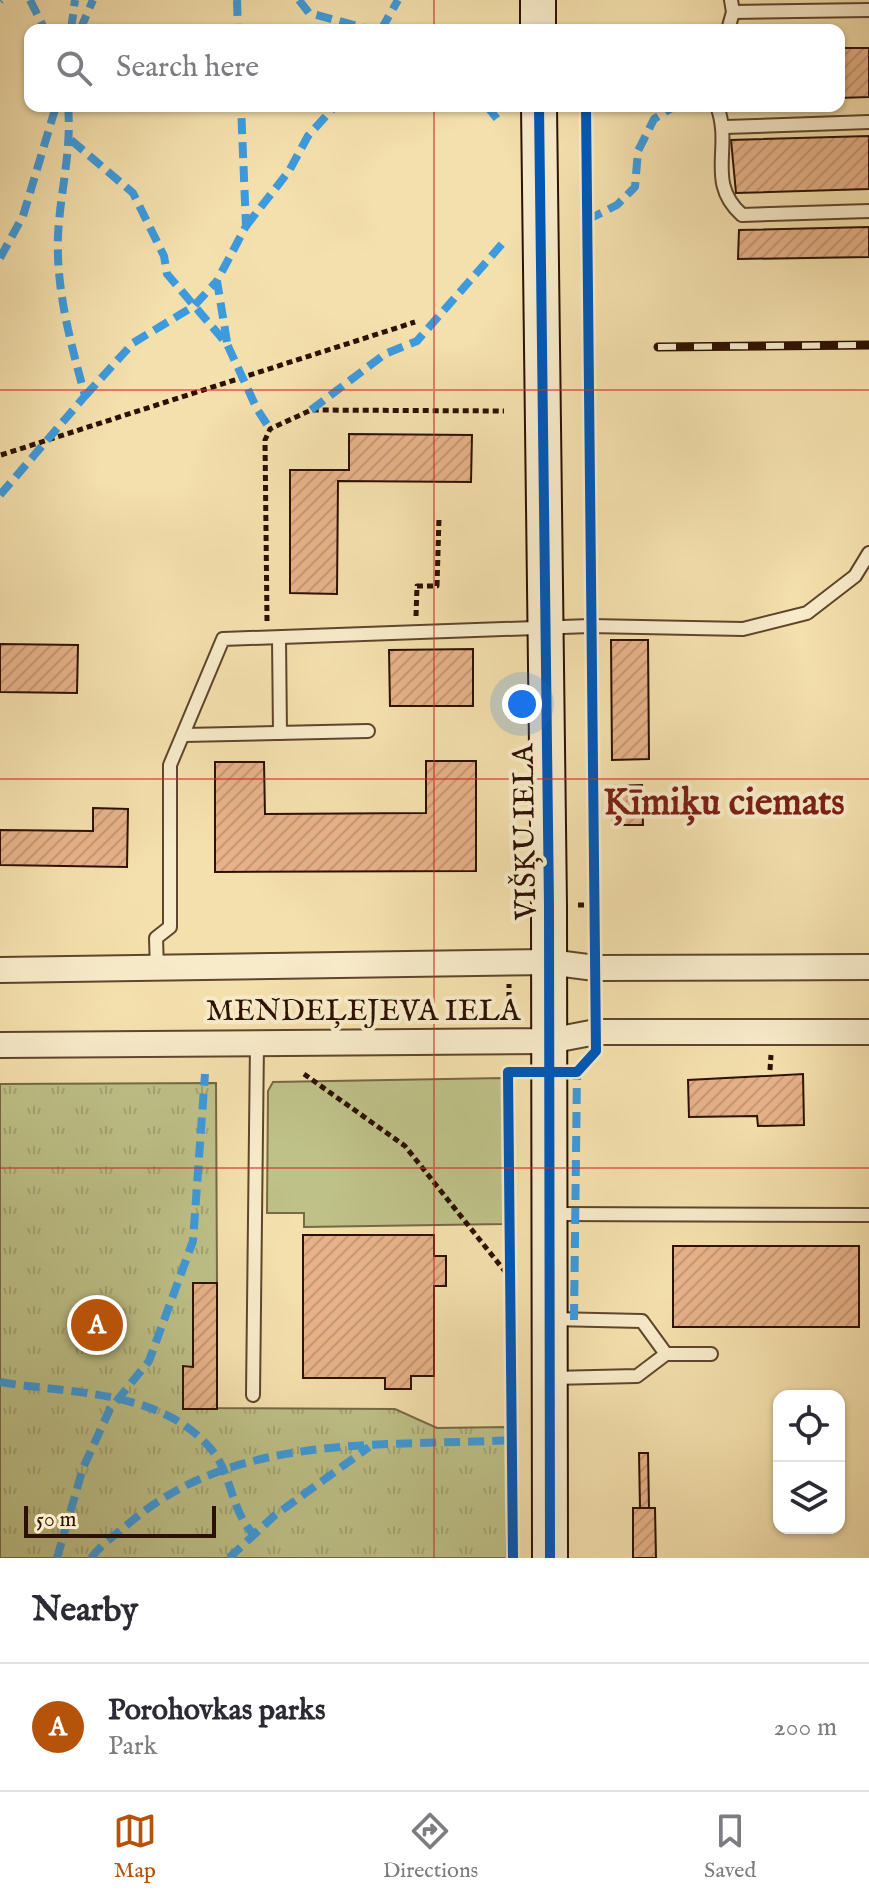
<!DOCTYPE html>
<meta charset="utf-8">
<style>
:root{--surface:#fff;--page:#f7f7f7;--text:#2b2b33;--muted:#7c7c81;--line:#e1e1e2;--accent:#b45309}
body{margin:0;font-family:"IM FELL English",serif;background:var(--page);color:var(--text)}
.controls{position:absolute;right:24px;bottom:24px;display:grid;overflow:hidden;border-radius:16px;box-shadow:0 2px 6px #0004}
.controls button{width:72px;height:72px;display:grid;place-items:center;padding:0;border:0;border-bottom:2px solid var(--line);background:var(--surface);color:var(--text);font:40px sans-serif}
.scale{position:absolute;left:24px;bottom:20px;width:192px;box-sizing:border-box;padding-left:8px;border:4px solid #2d1100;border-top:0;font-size:22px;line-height:28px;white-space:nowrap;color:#2d1100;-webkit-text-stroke:6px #f8ebca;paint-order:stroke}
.you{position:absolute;left:522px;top:704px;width:28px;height:28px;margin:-20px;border:6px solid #fff;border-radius:50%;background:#1a73e8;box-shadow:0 0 0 12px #1a73e833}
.badge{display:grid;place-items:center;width:52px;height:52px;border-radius:50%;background:var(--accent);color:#fff;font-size:26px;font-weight:700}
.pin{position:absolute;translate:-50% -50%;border:4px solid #fff;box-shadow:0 2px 8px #0006}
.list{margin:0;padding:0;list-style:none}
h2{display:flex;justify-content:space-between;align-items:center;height:104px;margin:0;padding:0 32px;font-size:34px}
h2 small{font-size:26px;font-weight:400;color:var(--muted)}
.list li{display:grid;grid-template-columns:52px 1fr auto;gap:24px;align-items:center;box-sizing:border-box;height:128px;padding:0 32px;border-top:2px solid var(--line)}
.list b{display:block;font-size:30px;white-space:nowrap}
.list p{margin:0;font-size:26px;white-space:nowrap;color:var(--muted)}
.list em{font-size:26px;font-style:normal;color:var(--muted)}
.icon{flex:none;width:44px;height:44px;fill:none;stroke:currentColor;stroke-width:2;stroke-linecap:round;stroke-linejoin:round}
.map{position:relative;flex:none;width:869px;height:1558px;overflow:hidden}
.search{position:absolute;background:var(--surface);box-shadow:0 2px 6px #0004;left:24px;right:24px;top:24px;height:88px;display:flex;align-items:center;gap:20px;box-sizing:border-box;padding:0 28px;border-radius:16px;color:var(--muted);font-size:30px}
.sheet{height:232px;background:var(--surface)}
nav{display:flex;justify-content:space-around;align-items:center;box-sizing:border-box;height:112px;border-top:2px solid var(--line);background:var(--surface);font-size:22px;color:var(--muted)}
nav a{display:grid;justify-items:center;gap:4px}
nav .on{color:var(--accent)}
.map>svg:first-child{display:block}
</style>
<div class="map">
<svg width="869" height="1558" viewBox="0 0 869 1558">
<defs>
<pattern id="park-tufts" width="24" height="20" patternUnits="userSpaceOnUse" patternTransform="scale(2)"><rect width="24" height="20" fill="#bec188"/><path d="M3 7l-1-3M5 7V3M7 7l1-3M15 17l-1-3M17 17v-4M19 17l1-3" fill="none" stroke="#a4a574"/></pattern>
<pattern id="building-hatch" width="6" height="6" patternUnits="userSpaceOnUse" patternTransform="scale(2)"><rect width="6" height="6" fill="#e7b289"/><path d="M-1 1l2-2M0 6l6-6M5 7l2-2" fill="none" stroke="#c69874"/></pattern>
</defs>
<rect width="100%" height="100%" fill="#f4e0ad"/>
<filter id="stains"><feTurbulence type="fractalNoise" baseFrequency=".0025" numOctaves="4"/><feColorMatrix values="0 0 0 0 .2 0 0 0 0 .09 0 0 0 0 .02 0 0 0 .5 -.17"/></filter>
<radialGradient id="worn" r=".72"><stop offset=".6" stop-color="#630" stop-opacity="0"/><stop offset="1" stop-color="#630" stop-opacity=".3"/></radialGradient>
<path fill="#bec188" stroke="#766944" stroke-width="2" d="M503 1078 504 1224 304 1227V1213H267L268 1091 273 1082Z"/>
<path fill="url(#park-tufts)" stroke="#766944" stroke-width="2" d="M216 1083 217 1283H193V1367H183V1408L395 1409 437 1428 506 1427V1558H0V1084Z"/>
<g fill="url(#building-hatch)" stroke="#2d1100" stroke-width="2">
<path d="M839 48H869V97L839 98Z"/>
<path d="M869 136V189L736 193 731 140Z"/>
<path d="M869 227V257L738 259 739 230Z"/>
<path d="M349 434 472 435 471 482 338 481 337 594 290 593V470H349Z"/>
<path d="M611 640H648L649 759 612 760Z"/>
<path d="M0 644 78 645 77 693 0 692Z"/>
<path d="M473 649V706H390L389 650Z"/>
<path d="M426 761H476V871L215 872V762H264L265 814 426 813Z"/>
<path d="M642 785 643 825H613L612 786Z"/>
<path d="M93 808 128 809 127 867 0 865V830L93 831Z"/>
<path d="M803 1074 804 1125 758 1126 757 1116 689 1117 688 1080Z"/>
<path d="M303 1235H434V1256H446V1286H434V1376H411V1389H385V1378H303Z"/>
<rect x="673" y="1246" width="186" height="81"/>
<path d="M193 1283H217V1409H183V1366L193 1367Z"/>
<path d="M639 1453H648L649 1508H640Z"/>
<path d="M633 1508H655L656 1558H633Z"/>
</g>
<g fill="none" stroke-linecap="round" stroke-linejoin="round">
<defs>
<g id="lane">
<path d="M733 12 869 10"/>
<path d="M728 30 733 12 731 0"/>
<path d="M717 106C733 148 705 182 742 215L869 211"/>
<path d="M725 127 869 122"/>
<path d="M279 638 280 733"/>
<path d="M184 735 368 731"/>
<path d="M157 970 156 938 170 927V765L223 639 590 626 743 629 807 613 855 576 869 553"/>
<path d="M552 1214 869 1215"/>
<path d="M552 1319 642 1321 666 1354"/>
<path d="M552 1378 637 1376 666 1354H711"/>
<path d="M253 1395 257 1043"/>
</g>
<g id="street">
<path d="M0 970 549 962 595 968 869 967"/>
<path d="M0 1045 549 1041 596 1032H869"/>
</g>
<g id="secondary">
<path d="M538 0V30"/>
<path d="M539 106 549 906 550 1558"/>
</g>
</defs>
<use href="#lane" stroke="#5f452b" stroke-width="16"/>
<use href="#street" stroke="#5f452b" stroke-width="28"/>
<use href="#secondary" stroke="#2d1100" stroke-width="38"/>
<g stroke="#2d1100" stroke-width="5" stroke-dasharray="6 4" stroke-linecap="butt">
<path d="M1 455 415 322"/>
<path d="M416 616 417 586H437L439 518"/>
<path d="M267 621 265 440 270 429 311 410 504 411"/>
<path d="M578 905H594"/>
<path d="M595 989 596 1011"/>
<path d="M509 1018V984"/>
<path d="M770 1070 771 1055"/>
<path d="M304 1074 405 1146 511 1279"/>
</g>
<use href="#lane" stroke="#f8ebca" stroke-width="12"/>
<use href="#street" stroke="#f8ebca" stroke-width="24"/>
<use href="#secondary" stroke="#f8ebca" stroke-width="34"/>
<defs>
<path id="rail" d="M658 347 869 345"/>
</defs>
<use href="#rail" stroke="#2d1100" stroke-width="9"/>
<use href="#rail" stroke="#f8ebca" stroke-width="6" stroke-dasharray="18" stroke-linecap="butt"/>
<g stroke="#3d9adc" stroke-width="8" stroke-dasharray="16 8" stroke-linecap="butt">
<path d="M30 0 45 30"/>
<path d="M237 0 238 30"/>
<path d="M299 0 309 13 372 30"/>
<path d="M0 1 1 0"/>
<path d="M71 30 75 0"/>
<path d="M80 30 93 0"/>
<path d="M381 30 398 0"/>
<path d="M487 106 501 124"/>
<path d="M71 140 133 193 164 256 167 274 227 344 257 409 270 429"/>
<path d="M587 220 617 205 635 187 638 151 654 119 675 106"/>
<path d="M246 226 289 171 308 136 335 106"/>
<path d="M0 258 23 216 56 106"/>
<path d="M227 342 217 281 246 226 241 106"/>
<path d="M85 396 133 343 194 306 217 281"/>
<path d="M311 410 385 354 417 341 502 244"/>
<path d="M0 495 85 396C71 344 56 291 58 236 60 192 72 151 68 106"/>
<path d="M574 1320 577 1072"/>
<path d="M0 1382C70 1394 160 1389 211 1449 233 1475 229 1508 254 1535"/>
<path d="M57 1558 83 1468 110 1409 149 1361 193 1241 205 1074"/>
<path d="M91 1558C101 1545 115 1535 127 1525 233 1432 381 1447 513 1440"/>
<path d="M229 1558 274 1516 369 1447"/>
</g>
<defs>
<g id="cycleway">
<path d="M539 106 549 906 550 1558"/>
<path d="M513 1558 508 1072H577L596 1051 586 106"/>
</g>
</defs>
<use href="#cycleway" stroke="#f8ebca" stroke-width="15"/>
<use href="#cycleway" stroke="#0057b8" stroke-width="10"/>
</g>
<path fill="none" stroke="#d62828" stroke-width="2" stroke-opacity="0.55" d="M434 0V30M434 106V1558M0 390H869M0 779H869M0 1168H869"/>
<g text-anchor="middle" stroke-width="8" stroke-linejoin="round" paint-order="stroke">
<g font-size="30" fill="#2d1100" stroke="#f8ebca">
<text transform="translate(524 832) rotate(-91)" y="10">VIŠĶU IELA</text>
<text x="363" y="1020">MENDEĻEJEVA IELA</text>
</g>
<g font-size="38" font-weight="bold" fill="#7a1f14" stroke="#f8ebca">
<text x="724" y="814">Ķīmiķu ciemats</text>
</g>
</g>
<rect width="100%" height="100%" filter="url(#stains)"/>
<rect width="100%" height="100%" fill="url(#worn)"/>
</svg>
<div class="controls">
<button><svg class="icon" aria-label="locate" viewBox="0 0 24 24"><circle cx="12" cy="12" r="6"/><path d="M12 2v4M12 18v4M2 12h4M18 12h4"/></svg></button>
<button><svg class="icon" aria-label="layers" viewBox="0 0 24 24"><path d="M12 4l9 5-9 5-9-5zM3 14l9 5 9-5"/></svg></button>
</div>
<div class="scale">50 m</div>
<div class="you"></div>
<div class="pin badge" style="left:97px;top:1325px">A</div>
<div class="search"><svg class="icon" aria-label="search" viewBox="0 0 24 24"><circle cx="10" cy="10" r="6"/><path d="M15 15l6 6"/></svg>Search here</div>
</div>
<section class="sheet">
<h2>Nearby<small></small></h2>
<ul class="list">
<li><span class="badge">A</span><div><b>Porohovkas parks</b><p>Park</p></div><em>200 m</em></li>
</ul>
</section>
<nav>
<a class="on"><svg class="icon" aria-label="map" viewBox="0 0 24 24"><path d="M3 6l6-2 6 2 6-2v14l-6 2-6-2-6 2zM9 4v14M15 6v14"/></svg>Map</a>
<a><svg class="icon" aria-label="directions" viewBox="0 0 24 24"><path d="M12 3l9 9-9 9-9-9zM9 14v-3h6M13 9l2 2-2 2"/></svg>Directions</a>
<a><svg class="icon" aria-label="saved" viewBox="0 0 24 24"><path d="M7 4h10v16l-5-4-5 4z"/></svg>Saved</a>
</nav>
